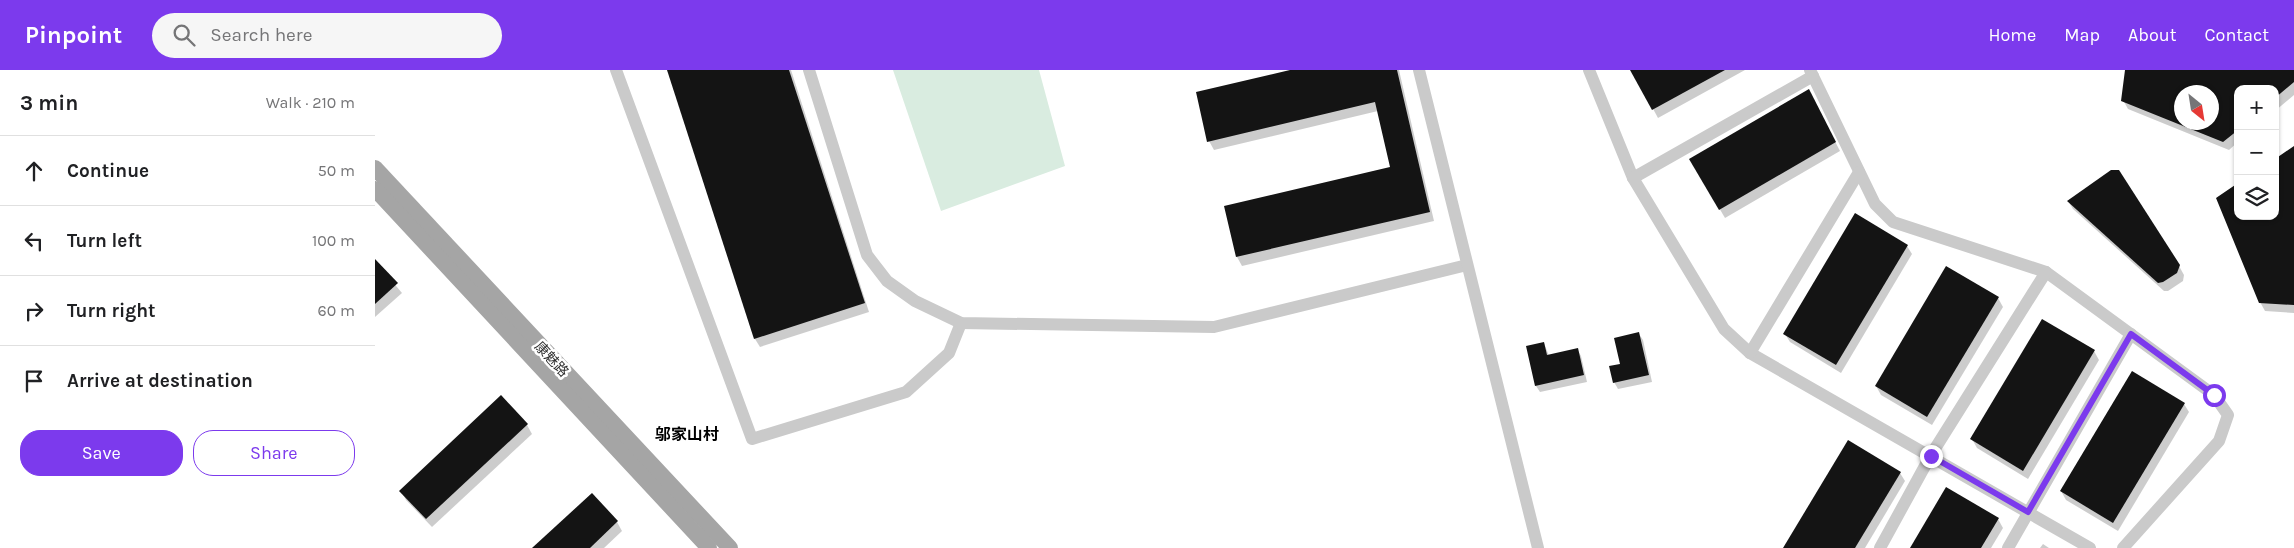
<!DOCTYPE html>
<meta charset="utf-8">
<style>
:root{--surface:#fff;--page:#f6f6f6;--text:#202124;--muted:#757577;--line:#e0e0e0;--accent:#7c3aed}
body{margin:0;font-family:Karla,"Noto Sans SC",sans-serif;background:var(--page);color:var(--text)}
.controls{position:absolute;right:15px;top:15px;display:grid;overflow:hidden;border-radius:10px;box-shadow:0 1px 4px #0004}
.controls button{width:45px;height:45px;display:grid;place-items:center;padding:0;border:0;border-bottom:1px solid var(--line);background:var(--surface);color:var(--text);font:25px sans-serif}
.compass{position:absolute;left:1799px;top:15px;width:45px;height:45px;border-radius:50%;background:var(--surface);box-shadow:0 1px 4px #0004;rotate:150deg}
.stop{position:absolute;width:15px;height:15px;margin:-11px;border:4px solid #7c3aed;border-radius:50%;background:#fff}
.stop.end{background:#7c3aed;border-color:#fff;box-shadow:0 1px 5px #0008}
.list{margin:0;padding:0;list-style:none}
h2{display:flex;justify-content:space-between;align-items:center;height:65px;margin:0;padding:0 20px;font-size:21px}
h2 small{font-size:16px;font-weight:400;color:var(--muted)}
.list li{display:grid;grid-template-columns:32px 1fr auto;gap:15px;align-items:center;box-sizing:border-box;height:70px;padding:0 20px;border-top:1px solid var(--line)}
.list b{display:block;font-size:19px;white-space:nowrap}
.list em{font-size:16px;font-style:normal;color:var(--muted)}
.actions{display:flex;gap:10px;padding:15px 20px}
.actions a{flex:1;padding:11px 0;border:1px solid var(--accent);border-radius:20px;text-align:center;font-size:18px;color:var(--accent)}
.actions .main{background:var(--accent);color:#fff}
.icon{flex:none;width:28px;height:28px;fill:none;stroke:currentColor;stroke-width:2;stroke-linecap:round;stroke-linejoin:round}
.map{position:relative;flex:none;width:1919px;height:478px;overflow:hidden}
header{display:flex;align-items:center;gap:30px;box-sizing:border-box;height:70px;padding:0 25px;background:var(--accent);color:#fff}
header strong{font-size:24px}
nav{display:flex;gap:28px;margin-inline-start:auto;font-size:18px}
.search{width:350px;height:45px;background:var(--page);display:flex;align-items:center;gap:12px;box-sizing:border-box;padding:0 18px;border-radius:28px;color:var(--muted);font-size:19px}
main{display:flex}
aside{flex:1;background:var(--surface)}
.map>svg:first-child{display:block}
</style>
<header>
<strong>Pinpoint</strong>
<div class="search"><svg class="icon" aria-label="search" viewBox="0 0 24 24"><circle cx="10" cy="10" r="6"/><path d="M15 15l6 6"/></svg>Search here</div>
<nav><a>Home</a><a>Map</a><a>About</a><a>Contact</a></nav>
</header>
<main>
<aside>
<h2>3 min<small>Walk · 210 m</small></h2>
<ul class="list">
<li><svg class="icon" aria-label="ahead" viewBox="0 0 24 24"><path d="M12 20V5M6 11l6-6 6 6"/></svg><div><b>Continue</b></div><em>50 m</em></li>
<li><svg class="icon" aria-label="left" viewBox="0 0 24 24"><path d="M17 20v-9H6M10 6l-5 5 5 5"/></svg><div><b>Turn left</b></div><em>100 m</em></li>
<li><svg class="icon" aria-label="right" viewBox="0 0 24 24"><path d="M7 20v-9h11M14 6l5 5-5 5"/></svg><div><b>Turn right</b></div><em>60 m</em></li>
<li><svg class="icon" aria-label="arrive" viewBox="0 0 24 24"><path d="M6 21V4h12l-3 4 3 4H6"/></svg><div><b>Arrive at destination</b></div></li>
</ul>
<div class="actions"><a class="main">Save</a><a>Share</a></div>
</aside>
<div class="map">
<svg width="1919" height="478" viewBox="0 0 1919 478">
<rect width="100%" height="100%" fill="#fff"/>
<path fill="#d9ece0" d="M518 0H664L690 96 566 141Z"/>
<g fill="#0003" fill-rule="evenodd">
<path d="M293 0H416L494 242 385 277 380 269Z"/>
<path d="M920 0H1024L1059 151 867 196 862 187 850 137 1016 98 1003 41 839 80 834 71Z"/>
<path d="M1257 0H1370L1283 48Z"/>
<path d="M1751 0H1919V25L1900 41V19H1863V72L1854 80 1753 39 1748 30ZM1806 22H1836V52H1806Z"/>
<path d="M1438 29 1465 81 1350 148 1316 90Z"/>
<path d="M1919 78V243L1890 241 1885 232 1863 146H1900Z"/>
<path d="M1693 131 1804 196 1809 205 1808 211 1793 221H1789L1698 139Z"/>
<path d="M1532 176 1537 184 1466 303 1415 272 1410 264Z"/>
<path d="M0 191 27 223 0 247Z"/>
<path d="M1623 228 1628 237 1557 355 1506 325 1501 316Z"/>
<path d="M1668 251 1719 281 1724 290 1653 409 1602 378 1597 369Z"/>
<path d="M1264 264 1268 270 1277 312 1243 319 1239 312Z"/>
<path d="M1169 273 1174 286 1202 279 1206 286 1212 312 1165 322 1161 316Z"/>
<path d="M126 327 152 355 157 364 57 457 31 430 26 421Z"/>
<path d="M1809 334 1814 342 1743 461 1691 430 1686 421Z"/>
<path d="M1525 403 1530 411 1490 478H1410Z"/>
<path d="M216 424 242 452 247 461 229 478H159Z"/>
<path d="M1623 449 1628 458 1616 478H1536Z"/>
<path d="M1668 474 1674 478H1665Z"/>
</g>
<g fill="#141414" fill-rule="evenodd">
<path d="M292 0H414L490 233 379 269Z"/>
<path d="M915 0H1022L1055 142 861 187 849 136 1015 97 1000 32 832 72 821 22Z"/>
<path d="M1255 0H1350L1277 40Z"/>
<path d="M1750 0H1919V12L1900 28V19H1863V60L1848 72 1746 31ZM1806 22H1836V52H1806Z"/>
<path d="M1434 19 1461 72 1344 140 1314 89Z"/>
<path d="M1919 76V235L1884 233 1841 128 1863 113V146H1900V89Z"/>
<path d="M1736 100H1744L1805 195 1802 203 1788 212 1783 213 1692 131Z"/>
<path d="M1480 143 1533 175 1461 295 1408 264Z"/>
<path d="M0 189 23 213 0 234Z"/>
<path d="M1571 196 1624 227 1552 347 1500 316Z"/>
<path d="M1667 249 1720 280 1648 401 1595 369Z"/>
<path d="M1264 262 1274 305 1238 313 1234 296 1245 294 1239 268Z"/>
<path d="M1169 272 1172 285 1203 278 1209 305 1160 316 1151 276Z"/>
<path d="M1757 301 1810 333 1738 453 1685 421Z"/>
<path d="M126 325 153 354 51 449 24 421Z"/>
<path d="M1473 370 1526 402 1480 478H1408Z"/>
<path d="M1571 417 1624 448 1606 478H1535Z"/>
<path d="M217 423 243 451 215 478H157Z"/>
</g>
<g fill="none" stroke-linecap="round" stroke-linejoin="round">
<g stroke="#cacaca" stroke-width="12">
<path d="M241 0 377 369 531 322 574 283 586 253"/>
<path d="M434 0 492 185 512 211 540 231 586 253 839 257 1092 195"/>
<path d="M1044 0 1163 478"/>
<path d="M1214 0 1258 108 1349 259 1375 283 1715 478"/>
<path d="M1435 0 1500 134 1518 152 1671 202 1839 325 1853 345 1844 371 1748 478"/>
<path d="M1258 108 1438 6"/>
<path d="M1375 283 1484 102"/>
<path d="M1505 478 1556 385 1671 202"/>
<path d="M1633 478 1756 264"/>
</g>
<g stroke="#a5a5a5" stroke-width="16">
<path d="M0 98 355 478"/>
<path d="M0 119 334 478"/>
</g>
</g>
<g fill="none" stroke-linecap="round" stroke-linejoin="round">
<path stroke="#7c3aed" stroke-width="6" d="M1556 386 1653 442 1756 264 1839 325"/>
</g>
<g text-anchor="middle" stroke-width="5" stroke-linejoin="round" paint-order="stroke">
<g font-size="14" fill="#2d2d2d" stroke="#fff">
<text transform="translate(177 289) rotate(47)" y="5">康魅路</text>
</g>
<g font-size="16" font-weight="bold" fill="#000" stroke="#fff">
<text x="312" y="370">邬家山村</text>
</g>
</g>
</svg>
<div class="controls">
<button>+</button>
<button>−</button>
<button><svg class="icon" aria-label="layers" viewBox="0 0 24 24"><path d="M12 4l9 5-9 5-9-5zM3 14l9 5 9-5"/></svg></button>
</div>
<svg class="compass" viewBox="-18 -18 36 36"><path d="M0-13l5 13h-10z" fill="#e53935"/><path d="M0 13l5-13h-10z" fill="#757577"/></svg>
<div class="stop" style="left:1839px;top:325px"></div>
<div class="stop end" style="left:1556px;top:386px"></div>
</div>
</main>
